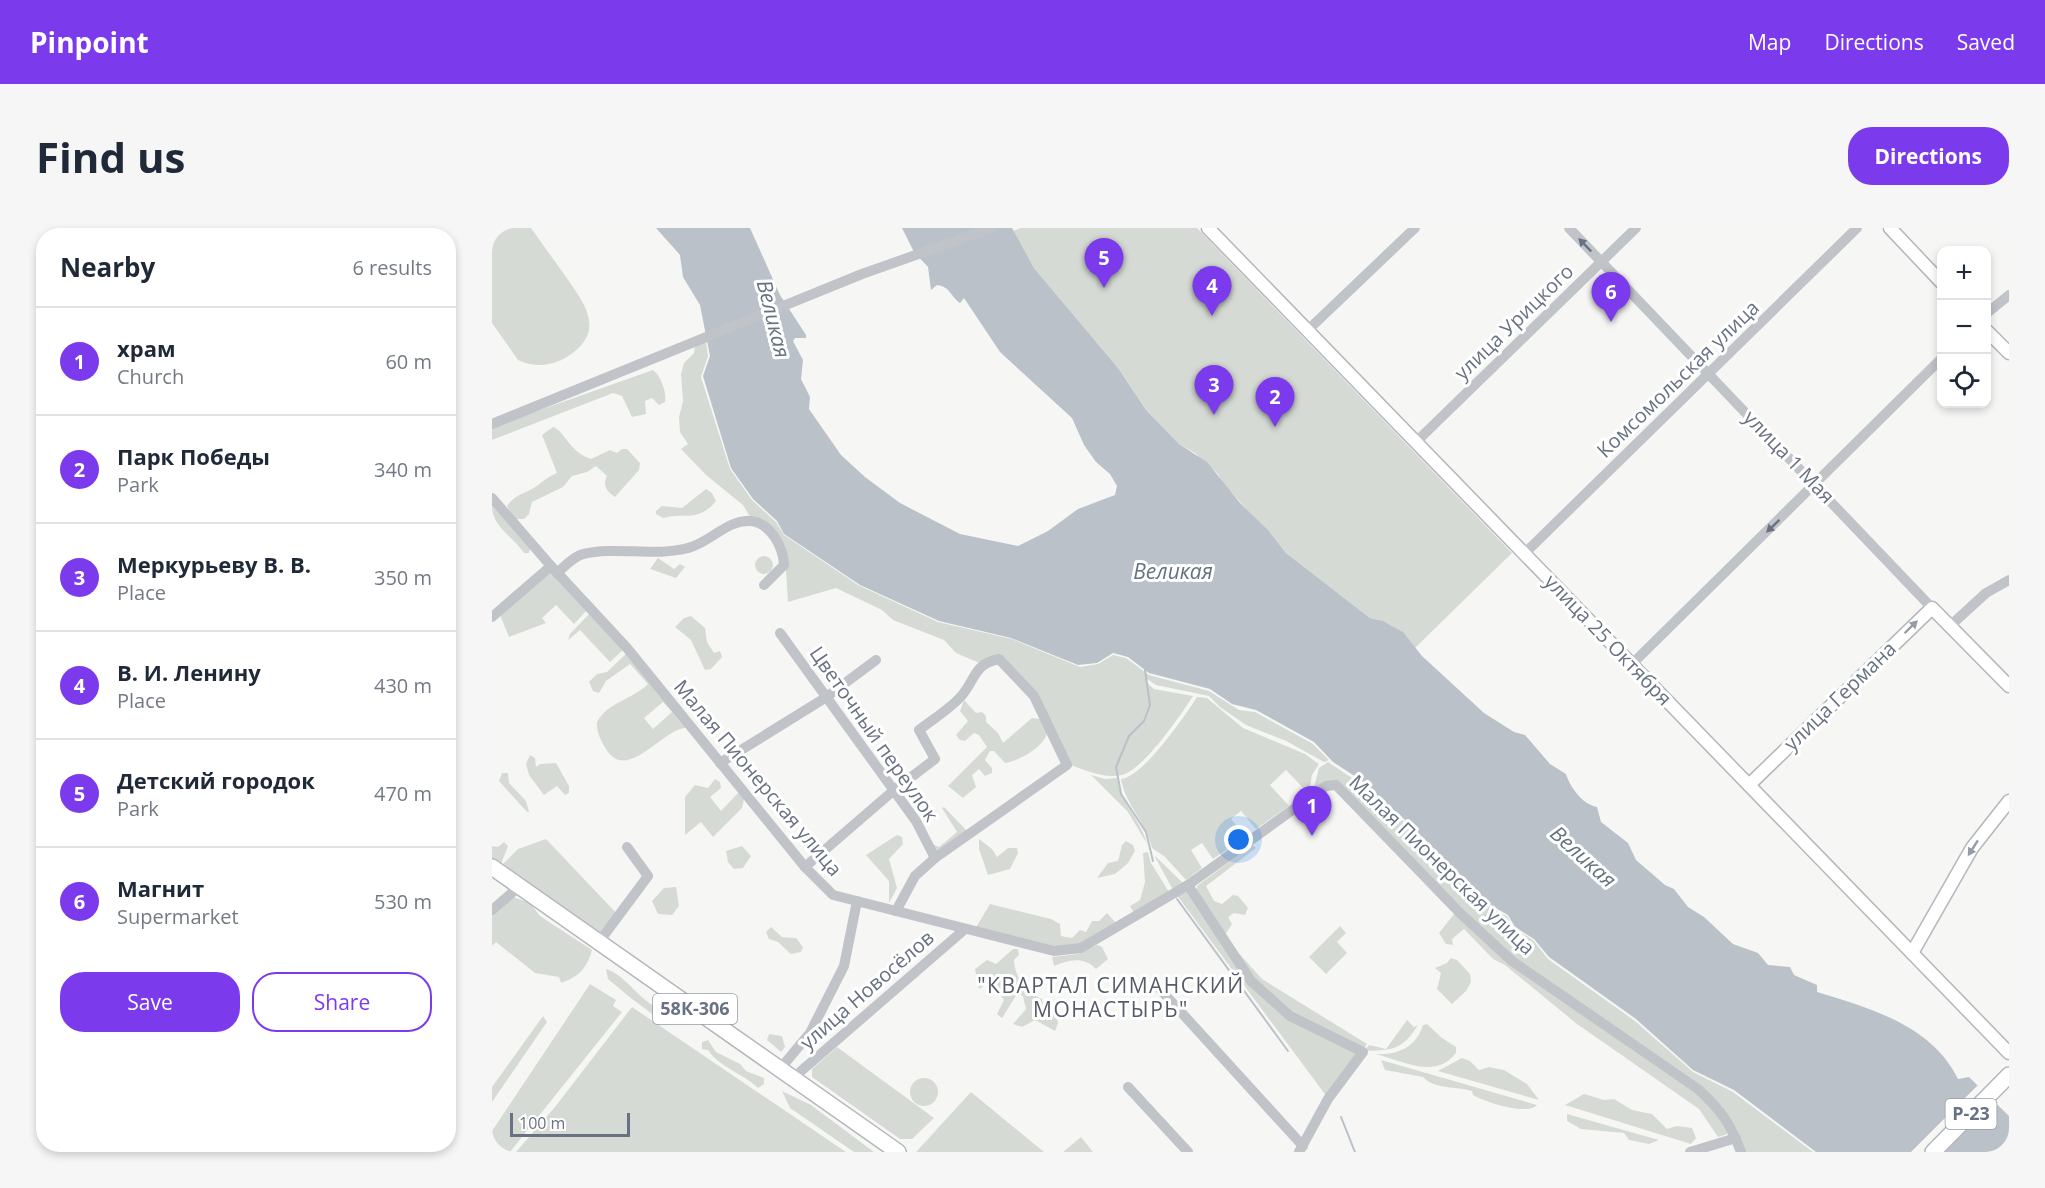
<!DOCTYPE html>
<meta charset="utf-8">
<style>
:root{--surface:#fff;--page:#f6f6f7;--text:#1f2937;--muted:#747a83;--line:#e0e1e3;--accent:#7c3aed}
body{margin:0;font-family:"Open Sans",sans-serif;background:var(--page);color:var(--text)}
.controls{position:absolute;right:18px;top:18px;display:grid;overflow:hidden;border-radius:12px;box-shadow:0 3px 9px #0003}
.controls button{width:54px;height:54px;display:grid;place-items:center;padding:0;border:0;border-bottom:2px solid var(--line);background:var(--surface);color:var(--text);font:30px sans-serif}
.scale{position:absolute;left:18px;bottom:15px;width:120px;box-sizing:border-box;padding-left:6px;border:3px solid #687283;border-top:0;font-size:16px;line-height:21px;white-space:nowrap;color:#687283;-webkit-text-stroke:4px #fff;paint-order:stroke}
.you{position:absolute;left:747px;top:612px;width:21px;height:21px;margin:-15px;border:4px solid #fff;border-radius:50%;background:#1a73e8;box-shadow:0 0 0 9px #1a73e833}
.badge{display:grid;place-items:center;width:39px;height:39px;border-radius:50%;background:var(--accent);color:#fff;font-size:20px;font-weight:700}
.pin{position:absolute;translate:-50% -50px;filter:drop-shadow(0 2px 3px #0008)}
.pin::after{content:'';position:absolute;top:32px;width:21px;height:18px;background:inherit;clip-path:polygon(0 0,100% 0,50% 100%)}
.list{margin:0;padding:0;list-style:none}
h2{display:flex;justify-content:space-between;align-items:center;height:78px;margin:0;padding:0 24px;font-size:26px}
h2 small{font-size:20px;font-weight:400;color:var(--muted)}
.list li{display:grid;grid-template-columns:39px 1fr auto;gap:18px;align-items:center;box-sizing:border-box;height:108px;padding:0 24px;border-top:2px solid var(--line)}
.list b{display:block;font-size:22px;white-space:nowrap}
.list p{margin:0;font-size:20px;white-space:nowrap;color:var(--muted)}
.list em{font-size:20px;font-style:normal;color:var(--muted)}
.actions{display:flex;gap:12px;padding:18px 24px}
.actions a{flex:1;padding:14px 0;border:2px solid var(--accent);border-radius:24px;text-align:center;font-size:21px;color:var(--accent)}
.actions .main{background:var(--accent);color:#fff}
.icon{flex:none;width:33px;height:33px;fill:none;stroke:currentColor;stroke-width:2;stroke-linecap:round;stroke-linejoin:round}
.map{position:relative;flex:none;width:1517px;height:924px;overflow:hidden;border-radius:24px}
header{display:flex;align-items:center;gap:36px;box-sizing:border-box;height:84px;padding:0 30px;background:var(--accent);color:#fff}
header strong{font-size:28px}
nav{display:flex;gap:33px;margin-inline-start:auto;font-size:21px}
.intro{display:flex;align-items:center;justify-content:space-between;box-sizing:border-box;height:144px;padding:0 36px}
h1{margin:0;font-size:42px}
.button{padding:15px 27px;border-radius:24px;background:var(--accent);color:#fff;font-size:21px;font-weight:700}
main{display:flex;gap:36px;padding:0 36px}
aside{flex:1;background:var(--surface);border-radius:24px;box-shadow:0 3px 9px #0003}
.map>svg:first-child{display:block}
</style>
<header>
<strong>Pinpoint</strong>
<nav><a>Map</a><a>Directions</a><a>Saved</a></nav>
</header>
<div class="intro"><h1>Find us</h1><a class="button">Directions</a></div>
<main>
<aside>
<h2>Nearby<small>6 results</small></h2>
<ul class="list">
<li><span class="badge">1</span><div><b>храм</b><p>Church</p></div><em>60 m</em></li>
<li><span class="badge">2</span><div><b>Парк Победы</b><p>Park</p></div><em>340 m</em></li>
<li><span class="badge">3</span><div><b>Меркурьеву В. В.</b><p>Place</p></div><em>350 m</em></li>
<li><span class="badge">4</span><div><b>В. И. Ленину</b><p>Place</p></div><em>430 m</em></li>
<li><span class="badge">5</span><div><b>Детский городок</b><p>Park</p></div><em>470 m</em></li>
<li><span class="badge">6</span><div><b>Магнит</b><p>Supermarket</p></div><em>530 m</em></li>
</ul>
<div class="actions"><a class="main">Save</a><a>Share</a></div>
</aside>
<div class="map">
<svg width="1517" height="924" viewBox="0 0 1517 924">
<rect width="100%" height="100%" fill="#f6f7f4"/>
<g fill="#d5dbd4" fill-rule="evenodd">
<path d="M0 0H39C50 15 61 31 72 46 92 75 116 103 75 129 60 138 42 140 26 132L0 95Z"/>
<path d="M528 0H705L1020 325 923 420C910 403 899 394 878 390L794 325 776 302 768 296 730 254 726 246 703 225 687 216 654 182 626 140 542 40 521 3Z"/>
<path d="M214 114 216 128 209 149 238 241 260 272 284 294 292 307 366 357 446 394 520 411 588 439 606 436 621 427 634 430 657 447 717 463 747 482 763 484 821 516 837 532 832 534 794 513 754 497 728 479 717 468 664 457 655 451V455L662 461 701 468C689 487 651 542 630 547 611 551 593 542 576 536L543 467 508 429 490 436 464 425 452 412 401 392 390 382 344 360 296 374 293 327 260 292 251 277 214 247 189 221 196 216 188 204 187 189 191 173 189 146 192 135 202 125 203 118Z"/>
<path d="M161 142C169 148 175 165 173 174L167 177 160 170 153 173 154 186 140 189 130 168 121 165 0 212V199Z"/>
<path d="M61 199C73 203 77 224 99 231L118 222 125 225 130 221H135L148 235 147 242 123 269C115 264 110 257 115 248L104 238 95 244 80 248 71 259 40 274 37 286 32 291H23L15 278C22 268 30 266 40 261 50 255 53 250 65 245L50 207Z"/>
<path d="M214 261 220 265 224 273C206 295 193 284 171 290L164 286V283L170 278 190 280Z"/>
<path d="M0 278 38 321 37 325H32C21 308 0 299 0 278Z"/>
<circle cx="272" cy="337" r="9"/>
<path d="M166 330 182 341 188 336 193 339 184 350 158 341Z"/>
<path d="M58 341 96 381 82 396 64 377 50 390 54 395 17 409 8 387Z"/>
<path d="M99 384 133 420 118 434 88 402 76 412 78 406Z"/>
<path d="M199 388 213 400 215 414 222 425 228 423 230 429 219 441 213 442 199 412 183 399 192 390Z"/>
<path d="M136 424 194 500C171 500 135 556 114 521 109 513 104 504 105 494 116 474 141 471 156 456L138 436 114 453 107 465 101 463 97 454 105 446 115 444ZM171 474 180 484 161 501 152 490Z"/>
<path d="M705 469 715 470 751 500 813 526 827 536 820 547 817 566 794 542 778 557 797 578 764 601 749 583 739 591 754 609 721 631 710 615 699 622 710 640 694 652 673 629 660 620C654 594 633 576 629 551 651 549 693 488 705 469Z"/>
<path d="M472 472 484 485 490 484 494 488V494L506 505 511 515 540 490 548 491 555 505C552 519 527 533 513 535L502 523H498L493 532 500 540V545L493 548 487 541 480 547 484 559 471 570 456 558 495 519 487 507 482 505 473 513 468 512 464 507 476 493 468 483Z"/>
<path d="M38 527 43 530 44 539 48 536 64 535 77 558V565L73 567 65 558 52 567 37 547 34 536Z"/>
<path d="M836 534 860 550 910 592 999 680 1015 688 1022 700 1041 712 1056 731 1143 793 1201 844 1241 864 1321 924H1253L1230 878 1021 731 845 555 824 563 822 559 827 540Z"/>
<path d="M10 545H16L17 555 34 573 37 584H35L7 553Z"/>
<path d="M599 547 613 551 625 550C629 576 649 592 655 616L636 584Z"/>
<path d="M223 551 228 554 229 560 218 569 229 583 247 564 252 571 250 580 221 609 209 594 193 607V569L203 557 216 560Z"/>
<path d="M452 579 475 603 443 625 438 615 447 619 465 604 450 580Z"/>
<path d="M405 607 410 609 411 616 397 631 405 660 397 675V653L374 627Z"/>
<path d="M54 611 128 689 115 709 11 636 26 621Z"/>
<path d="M487 611 500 621 505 629 516 620H525L526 625 518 641 496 647 487 621Z"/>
<path d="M634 613 641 617 643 623 636 635 623 646 605 650 616 635 626 633 630 617Z"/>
<path d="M12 614 16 618 9 636 0 635V618L6 619Z"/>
<path d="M760 617 764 620 714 658 722 673 730 676 741 667 746 668 756 680 753 687 742 685 736 689 740 696 733 707 705 664V658Z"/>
<path d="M250 618 259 628 251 640 242 641 236 634 234 623Z"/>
<path d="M656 624 659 635 677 664 642 685 638 678 648 672 653 654 651 625Z"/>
<path d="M662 627 692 656 681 662Z"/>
<path d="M184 659 187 678 180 687 166 686 160 673 172 660Z"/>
<path d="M695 660 758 754 796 789 868 825 835 869 684 666Z"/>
<path d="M18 668 38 675 48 688 100 722C95 740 87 749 69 755L67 749 43 745 4 714 0 718V686Z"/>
<path d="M498 676 559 691 568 696 569 708 580 710 588 702 594 704 600 693H607L615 685 625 696 588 717 561 720 483 701Z"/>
<path d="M962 686 1204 864 1226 883 1236 906 1226 909 1207 881 1085 796 1013 737 1001 731 972 701 960 711 961 717 954 716 947 705Z"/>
<path d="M848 698 854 705 845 714 855 725 834 746 817 729Z"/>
<path d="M279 699 290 709 304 710 311 719 309 724 299 726 286 714 277 711 274 704Z"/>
<path d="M735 712 770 751 875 816 870 823 799 787 760 752Z"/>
<path d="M605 717 610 719 616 731 604 741C591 728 577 732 562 738L560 729 586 726Z"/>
<path d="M521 721H526L527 727 522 732C522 747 535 767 550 771L551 778 563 784 566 795 563 803 543 792 530 799 521 796 534 781 531 768 525 766 510 790 505 786 512 772 498 754 487 761 483 741 495 732 504 736Z"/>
<path d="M959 730 965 732 978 746 979 754 974 763 960 776 945 761 949 745 943 740 955 735Z"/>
<path d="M114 741C136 747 151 781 176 782L178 792 167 791 140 771 116 751Z"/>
<path d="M98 756 124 772 121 778 130 784 18 924H5L0 918V903Z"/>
<path d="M140 779 354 924H24L63 879Z"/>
<path d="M51 788 55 794 0 874V859Z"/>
<path d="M915 792 922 799 926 797C910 823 899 822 872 823L877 817 894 821Z"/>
<path d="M935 796 950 810 964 819V825C944 852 910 833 884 826 907 827 924 819 931 797Z"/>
<path d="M277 806 290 808 293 819 289 824 275 812Z"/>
<path d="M216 812 224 824 248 836 254 843 272 850V856L266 860C251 845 228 840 216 822L210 821V814Z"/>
<path d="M345 819 442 890 420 911H408L320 849V841Z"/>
<path d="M970 830 978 833 987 842 997 839 1012 842 1035 856 1047 872 946 843Z"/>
<path d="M889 832 1045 877C1036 888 992 874 981 867L980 863C965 858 943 862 931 849L893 842Z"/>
<circle cx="432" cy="864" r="14"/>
<path d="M290 863 319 877 382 924H362L298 880Z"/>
<path d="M479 864 552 924H424Z"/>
<path d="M1092 866 1112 872 1122 871 1140 882 1160 886 1175 901 1185 898 1200 900 1204 910 1199 916 1073 877Z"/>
<path d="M1075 886 1167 912 1157 916 1137 912 1132 905 1089 901 1075 893Z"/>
<path d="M589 909 601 924H571Z"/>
</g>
<path fill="#bac1c8" d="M164 0H258L288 67 314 107V110H303L301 113 311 132 309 151 318 169 317 181 349 227 373 249 408 275 468 306 526 318 556 303 586 281 623 267 625 258 618 246 604 234 592 217 580 190 508 124 472 70 468 75C458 68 459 59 445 57L439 62 436 39 422 24 410 0H520L542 40 626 140 654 182 687 216 715 234 748 275 776 302 794 325 878 390 891 393 911 404 930 428 992 485 1022 504 1033 507 1058 536 1074 546C1078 559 1090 576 1105 579L1109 594 1136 615 1144 632 1173 657 1182 661 1196 679 1212 689 1241 716 1266 725 1276 737 1298 739 1302 747 1325 757V764C1377 780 1440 797 1466 851L1477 849 1517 888V924H1324L1242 862 1201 842 1144 791 1057 729 1042 711 1023 699 1016 687 1000 678 912 591 861 547 841 534 822 514 764 482 740 476 718 461 657 445 636 429 621 425 605 435 586 437 519 410 447 393 368 357 292 306 285 293 261 271 239 240 211 148 218 128 208 77 191 49 188 27Z"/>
<path fill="#f6f7f4" d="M1488 855 1501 869 1447 924H1419Z"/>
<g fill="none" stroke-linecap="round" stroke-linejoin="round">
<g stroke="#bac1c8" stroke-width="2">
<path d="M653 442 658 477 652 493 637 508 624 539 629 566 654 604 661 633"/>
<path d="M685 671 796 823"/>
<path d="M849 889 863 924"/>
</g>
<defs>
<g id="major">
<path d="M716 0 1517 825"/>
<path d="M1398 0 1450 55"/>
<path d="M1494 102 1517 125"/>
<path d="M1257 557 1440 380 1517 458"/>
<path d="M1420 725 1480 620 1517 573"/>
</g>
<g id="highway">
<path d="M0 639 406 924"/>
<path d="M1441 924 1517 847"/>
</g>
</defs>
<use href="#major" stroke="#b4b6bb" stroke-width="15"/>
<use href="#highway" stroke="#b3b6ba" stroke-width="18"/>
<g stroke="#c0c3c7" stroke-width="10">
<path d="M1077 0 1440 380"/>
<path d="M1494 86 1517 67"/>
<path d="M816 102 923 0"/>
<path d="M0 196 370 46 500 0"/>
<path d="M924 214 1144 0"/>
<path d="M0 270 59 338 135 420 313 639 341 667 562 723 589 720 696 657 834 558 844 557 969 686 1020 733 1206 861C1229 882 1238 895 1249 924"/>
<path d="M1032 326 1365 0"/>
<path d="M65 345C72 339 82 328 91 326 124 318 163 329 196 320 218 315 235 291 259 293 279 295 291 319 292 337L272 357"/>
<path d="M0 389 59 338"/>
<path d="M1458 398 1494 365 1517 352"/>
<path d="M288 405 424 593 443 630"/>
<path d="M1140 436 1450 130"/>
<path d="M228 535 333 470 384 432"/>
<path d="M313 639 401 563 443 531 427 502C441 491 460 480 471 466 484 450 482 436 507 431L542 468 575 537 443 630 423 648 404 683"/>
<path d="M696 657 759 753 798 788 871 824 836 871 807 924"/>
<path d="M0 682 28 658"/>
<path d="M107 714 156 648 135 619"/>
<path d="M667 760 811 918"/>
<path d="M288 841 318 805 352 738 365 673"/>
<path d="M301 850 473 701"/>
<path d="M636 859 696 924"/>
<path d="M1198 924 1244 910"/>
</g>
<use href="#major" stroke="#fff" stroke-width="12"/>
<use href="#highway" stroke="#fff" stroke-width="15"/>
</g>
<defs><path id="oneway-solid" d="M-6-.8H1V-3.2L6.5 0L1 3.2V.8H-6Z" transform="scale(1.5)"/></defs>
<g fill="#687283">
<use href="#oneway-solid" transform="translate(1093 17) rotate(-134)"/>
<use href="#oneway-solid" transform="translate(1281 298) rotate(136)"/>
</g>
<g fill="#959ca8">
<use href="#oneway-solid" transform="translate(1419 399) rotate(-44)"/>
<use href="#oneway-solid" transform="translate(1481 620) rotate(123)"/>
</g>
<g text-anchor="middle" stroke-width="6" stroke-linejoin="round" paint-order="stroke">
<g fill="#fff" stroke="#959ca8" stroke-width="1.5">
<rect x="161" y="766" width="84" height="30" rx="4.5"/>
<rect x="1453.5" y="871" width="51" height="30" rx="4.5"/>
</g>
<g font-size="18" font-weight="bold" fill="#687283">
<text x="203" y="787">58К-306</text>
<text x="1479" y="892">Р-23</text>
</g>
<g font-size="20" fill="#687283" stroke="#fff">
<text transform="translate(1022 94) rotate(-44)" y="7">улица Урицкого</text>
<text transform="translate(1186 151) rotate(-44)" y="7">Комсомольская улица</text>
<text transform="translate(1297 229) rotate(46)" y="7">улица 1 Мая</text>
<text transform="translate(1116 412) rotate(46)" y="7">улица 25 Октября</text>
<text transform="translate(1348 468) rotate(-44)" y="7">улица Германа</text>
<text transform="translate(382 506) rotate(55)" y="7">Цветочный переулок</text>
<text transform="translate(266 550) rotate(50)" y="7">Малая Пионерская улица</text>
<text transform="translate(950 637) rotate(44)" y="7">Малая Пионерская улица</text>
<text transform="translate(375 762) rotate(-41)" y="7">улица Новосёлов</text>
</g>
<g font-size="21" font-style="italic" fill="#64737f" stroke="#fff">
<text transform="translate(281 91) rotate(76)" y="7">Великая</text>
<text x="681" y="351">Великая</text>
<text transform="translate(1091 629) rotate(42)" y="7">Великая</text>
</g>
<g font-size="21" letter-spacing="1.5" fill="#565d68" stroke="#fff">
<text x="619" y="765">"КВАРТАЛ СИМАНСКИЙ<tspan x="619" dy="24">МОНАСТЫРЬ"</tspan></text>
</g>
</g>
</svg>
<div class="controls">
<button>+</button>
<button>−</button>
<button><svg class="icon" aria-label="locate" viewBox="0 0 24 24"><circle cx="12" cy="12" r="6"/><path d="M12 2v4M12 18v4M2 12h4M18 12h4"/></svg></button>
</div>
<div class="scale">100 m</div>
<div class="you"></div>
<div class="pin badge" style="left:820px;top:608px">1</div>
<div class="pin badge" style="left:783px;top:199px">2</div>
<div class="pin badge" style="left:722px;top:187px">3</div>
<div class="pin badge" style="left:720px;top:88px">4</div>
<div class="pin badge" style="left:612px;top:60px">5</div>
<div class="pin badge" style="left:1119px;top:94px">6</div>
</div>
</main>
